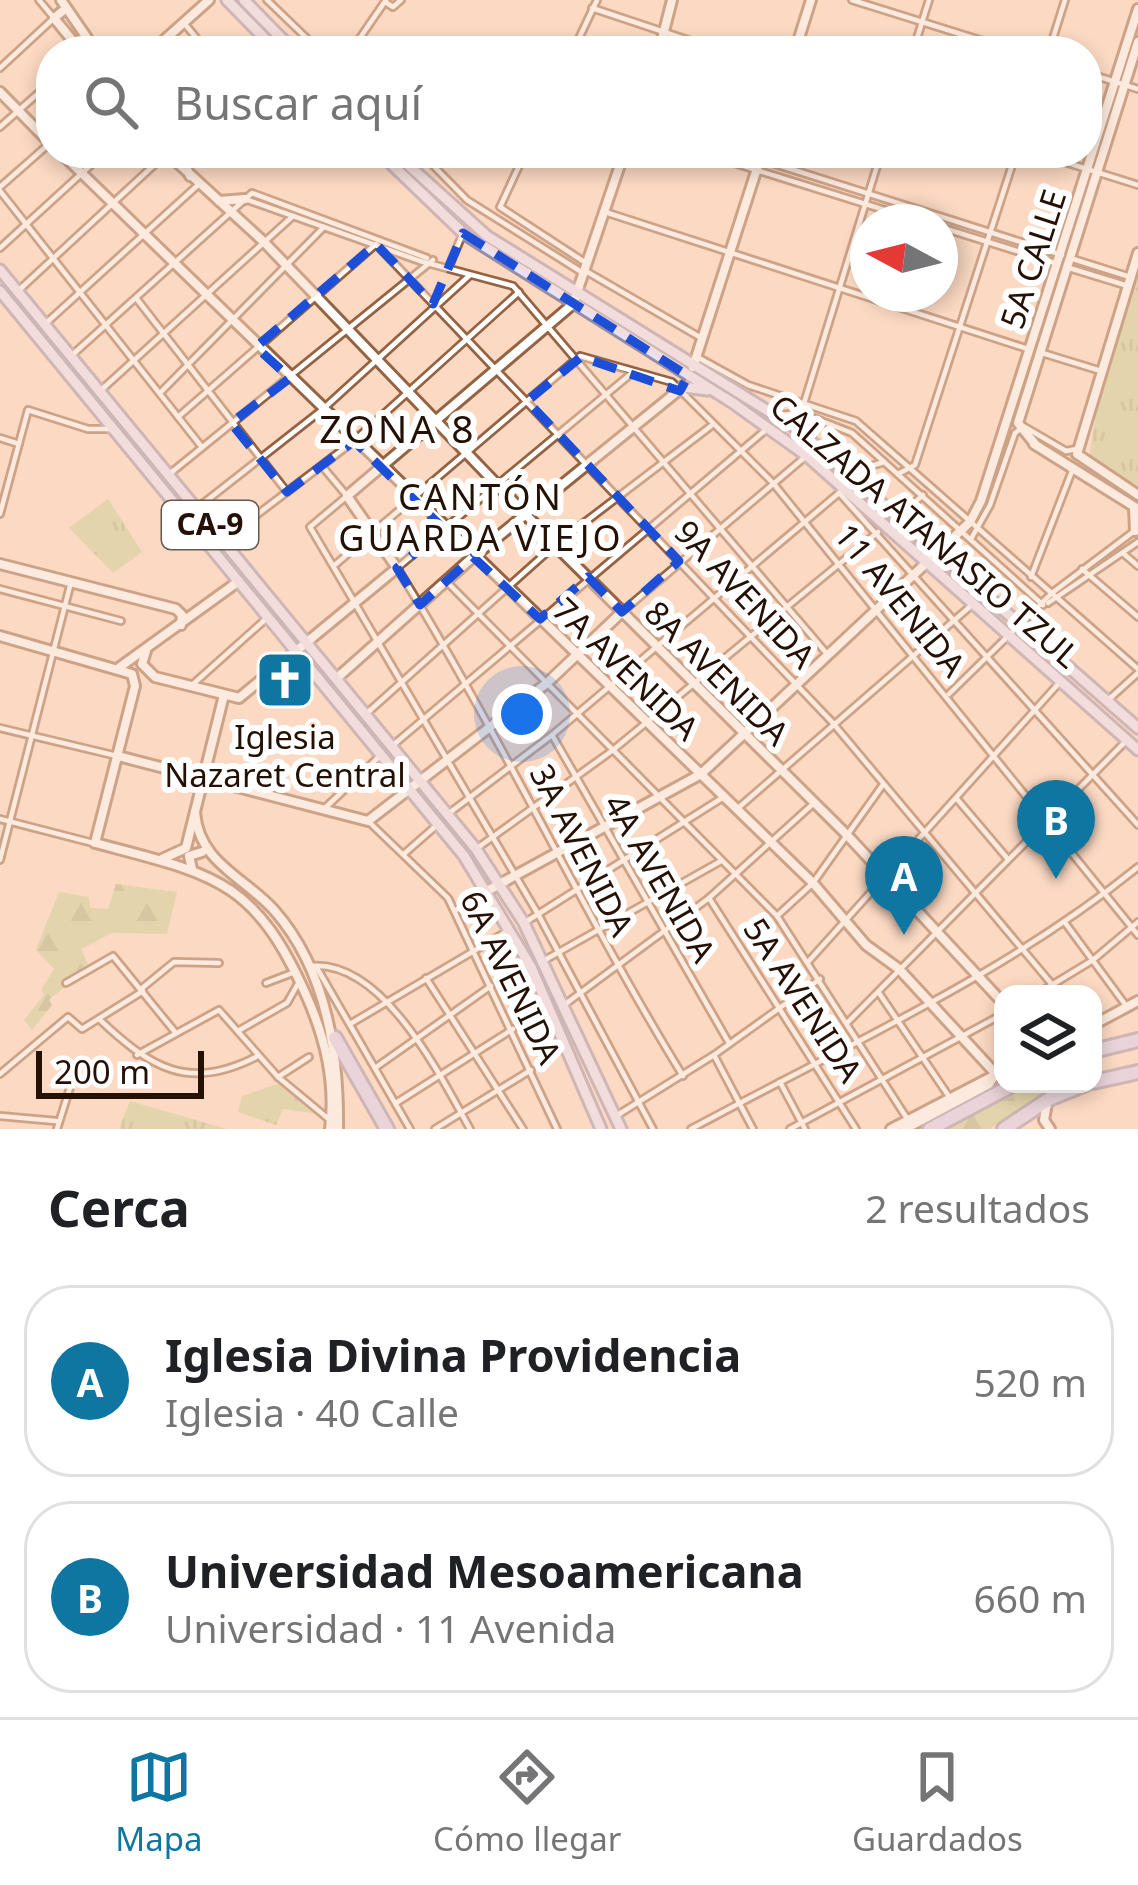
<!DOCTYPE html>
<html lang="es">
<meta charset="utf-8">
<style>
:root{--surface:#fff;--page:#f6f6f6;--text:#202124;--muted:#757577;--line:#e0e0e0;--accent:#0f76a2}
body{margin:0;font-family:"Noto Sans",sans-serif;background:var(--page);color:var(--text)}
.controls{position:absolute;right:36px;bottom:36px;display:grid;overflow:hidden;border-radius:24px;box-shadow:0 6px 18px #0003}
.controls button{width:108px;height:108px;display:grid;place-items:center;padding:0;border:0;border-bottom:3px solid var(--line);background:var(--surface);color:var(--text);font:60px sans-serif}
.compass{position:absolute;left:850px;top:204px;width:108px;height:108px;border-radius:50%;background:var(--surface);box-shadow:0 6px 18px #0003;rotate:277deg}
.scale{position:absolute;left:36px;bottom:30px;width:168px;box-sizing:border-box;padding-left:12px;border:6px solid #241004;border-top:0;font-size:33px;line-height:42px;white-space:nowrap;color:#241004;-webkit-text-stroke:9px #fff;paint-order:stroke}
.you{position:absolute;left:522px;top:714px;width:42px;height:42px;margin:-30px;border:9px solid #fff;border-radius:50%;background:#1a73e8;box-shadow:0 0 0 18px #1a73e833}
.badge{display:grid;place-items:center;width:78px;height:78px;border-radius:50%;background:var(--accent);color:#fff;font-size:39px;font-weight:700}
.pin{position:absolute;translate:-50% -99px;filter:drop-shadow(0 3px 6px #0008)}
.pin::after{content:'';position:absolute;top:63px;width:42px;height:36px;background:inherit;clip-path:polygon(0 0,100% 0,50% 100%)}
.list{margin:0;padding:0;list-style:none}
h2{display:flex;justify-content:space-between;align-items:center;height:156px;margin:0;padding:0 48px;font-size:51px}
h2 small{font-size:39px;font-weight:400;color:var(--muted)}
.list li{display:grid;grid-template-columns:78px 1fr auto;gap:36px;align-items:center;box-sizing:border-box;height:192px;margin:0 24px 24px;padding:0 24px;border:3px solid var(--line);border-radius:48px}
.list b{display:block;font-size:45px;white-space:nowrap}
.list p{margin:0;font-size:39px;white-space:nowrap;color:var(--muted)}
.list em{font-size:39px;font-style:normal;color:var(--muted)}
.icon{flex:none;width:66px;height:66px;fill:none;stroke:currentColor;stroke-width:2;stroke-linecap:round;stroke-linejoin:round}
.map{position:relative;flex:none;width:1138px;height:1129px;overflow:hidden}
.search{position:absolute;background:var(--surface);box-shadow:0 6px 18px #0003;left:36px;right:36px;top:36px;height:132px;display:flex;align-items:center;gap:30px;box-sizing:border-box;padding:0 42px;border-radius:48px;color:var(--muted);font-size:45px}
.sheet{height:588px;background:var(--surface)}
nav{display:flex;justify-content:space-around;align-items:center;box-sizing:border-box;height:168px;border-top:3px solid var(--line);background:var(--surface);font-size:33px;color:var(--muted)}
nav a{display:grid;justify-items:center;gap:6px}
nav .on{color:var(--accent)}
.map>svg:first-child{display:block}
</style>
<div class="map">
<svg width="1138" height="1129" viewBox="0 0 1138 1129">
<defs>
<pattern id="forest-firs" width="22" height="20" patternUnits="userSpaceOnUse" patternTransform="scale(3)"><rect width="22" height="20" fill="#c6ce90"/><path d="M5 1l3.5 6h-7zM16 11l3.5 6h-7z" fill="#aab07b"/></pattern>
<pattern id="park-tufts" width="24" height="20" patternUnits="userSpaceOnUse" patternTransform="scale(3)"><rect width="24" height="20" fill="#c6ce90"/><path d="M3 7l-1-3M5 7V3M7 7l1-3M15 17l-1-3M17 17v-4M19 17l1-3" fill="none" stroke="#aab07b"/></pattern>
</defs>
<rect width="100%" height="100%" fill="#fbd9c3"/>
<g fill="url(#forest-firs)">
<path d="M116 884 177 892 167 934 112 933 81 949 89 966 49 1000 52 1005 32 1030 24 1020 44 995 41 990 54 969 36 950 59 892 89 897 90 908 108 909Z"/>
<path d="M1038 1084H1056L990 1129H942Z"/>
</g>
<g fill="url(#park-tufts)">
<path d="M1138 264V486L1089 457 1103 372Z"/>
<path d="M108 499 142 552 113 573 69 528Z"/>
<path d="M280 1083 318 1114 283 1109 276 1125 238 1112 242 1096Z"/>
<path d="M130 1101 227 1129H119Z"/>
</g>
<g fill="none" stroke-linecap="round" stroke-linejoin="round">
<defs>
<g id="street">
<path d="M267 0 320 51"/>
<path d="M852 0 1015 51"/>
<path d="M385 2 393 7 401 0"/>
<path d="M592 8 721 51"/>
<path d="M184 23 207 51"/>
<path d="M351 51 386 0"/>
<path d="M573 51 597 0"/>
<path d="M913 51 929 0"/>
<path d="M1049 51 1065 0"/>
<path d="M0 68 54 18 39 0"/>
<path d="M1087 73 1138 89"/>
<path d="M0 127 51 82"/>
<path d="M421 153 467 200 583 273"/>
<path d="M702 153 923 222"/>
<path d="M740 153 1062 255"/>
<path d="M1036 153 1138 185"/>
<path d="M0 187 50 143"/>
<path d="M0 191 201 446"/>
<path d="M245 199 420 261 513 286 828 655"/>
<path d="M501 205 525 153"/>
<path d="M500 207 586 263"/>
<path d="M605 212 1028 349"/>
<path d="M940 227 1055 263"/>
<path d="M0 248 104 153"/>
<path d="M1073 259 1130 277"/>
<path d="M449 266 463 233"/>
<path d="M1066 267 1128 286"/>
<path d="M584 270 703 339"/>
<path d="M18 291 167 153"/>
<path d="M136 298 287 492"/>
<path d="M44 325 198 185"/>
<path d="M1039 352 1101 371"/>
<path d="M70 357 252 193 427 258"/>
<path d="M699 358 748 385 856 421 1138 669"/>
<path d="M632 373 397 568C500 733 581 910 683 1076"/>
<path d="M99 392 293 216"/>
<path d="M160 393 324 227"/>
<path d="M801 413 881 153"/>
<path d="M779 415 801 413 852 433 1043 605"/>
<path d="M178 417 376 244 832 722 1060 994"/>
<path d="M1023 426 1066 451 1077 449"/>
<path d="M0 438 19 444"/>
<path d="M322 466 347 496 310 527 538 914 653 1129"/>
<path d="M898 474 915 465 1016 153"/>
<path d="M167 476 433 260"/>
<path d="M841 495 1138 825"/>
<path d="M196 509 322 410 470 275"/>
<path d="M903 513 923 495"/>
<path d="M0 514 28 410 88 429H110"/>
<path d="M225 539 354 441 519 292"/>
<path d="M971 539 990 505 1015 433 1023 427"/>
<path d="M1124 554 1138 566"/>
<path d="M336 564 580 356 672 382 773 483 1138 935"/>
<path d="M1082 569 1138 617"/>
<path d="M1031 577 1072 471"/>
<path d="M446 581 777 916 908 1120"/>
<path d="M0 589 121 621"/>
<path d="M1048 603 1138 542"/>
<path d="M622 612 805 457"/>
<path d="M191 686 267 618"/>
<path d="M949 694 1052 593 1133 532"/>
<path d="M1107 701 1138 673"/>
<path d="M366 714 555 545 711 426"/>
<path d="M0 728 117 756"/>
<path d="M552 735 729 1043"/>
<path d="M392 746 768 428"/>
<path d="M957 799 1007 858"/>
<path d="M325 808 382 754"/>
<path d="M737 809 973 604"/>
<path d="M448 814 552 735 871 466 884 462"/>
<path d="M0 819 93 843"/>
<path d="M368 821 448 898 557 1129"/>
<path d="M476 849 613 750 878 532"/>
<path d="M405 853 437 825"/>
<path d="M0 860 71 582"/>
<path d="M709 898 856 1129"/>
<path d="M456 910 482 894"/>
<path d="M777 916 813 883 882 786"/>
<path d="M524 923 722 798"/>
<path d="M1066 924 1127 1007"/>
<path d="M543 961 721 861"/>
<path d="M808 962 1060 682"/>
<path d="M312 966C383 961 439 1073 470 1129"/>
<path d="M317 968 410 1129"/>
<path d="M426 978 523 1129"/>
<path d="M66 983 113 956 175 1032"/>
<path d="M266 983 295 972"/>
<path d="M141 989 174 962 219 963"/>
<path d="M879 993 950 1098"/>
<path d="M1037 994 1093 960 1138 922"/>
<path d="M564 1005 709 898 814 803"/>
<path d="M99 1019C150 1067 188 1092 256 1057"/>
<path d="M848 1022 1127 740"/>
<path d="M350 1024 506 932"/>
<path d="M238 1031 287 1003 300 980"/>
<path d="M137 1055 219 1010 278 1077 331 1121"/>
<path d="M714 1055 753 1129"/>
<path d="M375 1068 491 986"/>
<path d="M0 1074 68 1017 82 1029 143 991"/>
<path d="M278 1077 309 1057"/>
<path d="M780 1082 805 1129"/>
<path d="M396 1103 513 1029"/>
<path d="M0 1116 56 1121"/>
<path d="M616 1116 714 1055 820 979"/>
<path d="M57 1129 75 1072"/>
<path d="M435 1129 531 1070"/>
<path d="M691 1129C843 1047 1003 976 1138 867"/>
<path d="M790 1129 1003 1014"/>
</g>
<g id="secondary">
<path d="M61 0 96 51"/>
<path d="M64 10 54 18 81 51"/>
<path d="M152 51 209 0"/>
<path d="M659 51 672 0"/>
<path d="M795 51 811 0"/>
<path d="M0 92 51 144"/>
<path d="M61 153 813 883 866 945 899 969 996 1074 989 1084 905 1129"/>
<path d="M167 153 264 242 555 545 847 835 1003 1003"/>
<path d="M180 153 190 176"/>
<path d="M219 201 245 199"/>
<path d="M1138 253 1077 454 1138 495"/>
<path d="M693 367 762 153"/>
<path d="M1034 444 1138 509"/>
<path d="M1035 444 1018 423 1138 42"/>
<path d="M1134 508 1135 531"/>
<path d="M0 564 176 609 182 615 181 625"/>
<path d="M0 636 132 674 135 686 95 843C212 874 254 878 306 995 325 1037 336 1082 330 1129"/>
<path d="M146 651 142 664 155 677 239 698 397 568 347 496 573 304 624 153"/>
<path d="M120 667 239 581"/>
<path d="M337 678 473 557 684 386"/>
<path d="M118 756 368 821 547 683 622 612"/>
<path d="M195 812C199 863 243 876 274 910 326 969 339 1054 338 1129"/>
<path d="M162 859 186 848 224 695"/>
<path d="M192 869 189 856 202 852"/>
<path d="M487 891 701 774 970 522 981 501 1138 9"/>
<path d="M1093 1025 1138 1001"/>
<path d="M1047 1103 1044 1120 1050 1129"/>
<path d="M891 1129 1003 1071"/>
</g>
<g id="primary">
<path d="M227 0 277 51"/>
<path d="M244 0 294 51"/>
<path d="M380 153 463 233 733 403 807 456 1138 750"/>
<path d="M395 153 487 236 797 429 1138 728"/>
<path d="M0 270 476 849 524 923 621 1129"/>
<path d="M0 291 464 856 531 967 601 1129"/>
<path d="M683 387 708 390"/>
</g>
<g id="highway">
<path d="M335 1038 387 1129"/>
<path d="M1093 1051 1138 1040"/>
<path d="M1093 1082 1138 1072"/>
<path d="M930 1129 1015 1084"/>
<path d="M1004 1129 1049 1099 1086 1084"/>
</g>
</defs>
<use href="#street" stroke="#956341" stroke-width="10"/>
<use href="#secondary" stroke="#956341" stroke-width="14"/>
<use href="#primary" stroke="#988ca2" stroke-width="15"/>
<use href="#highway" stroke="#988ca2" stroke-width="18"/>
<use href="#street" stroke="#fff" stroke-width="4.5"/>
<use href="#secondary" stroke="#fff" stroke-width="8"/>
<use href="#primary" stroke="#e6e2fa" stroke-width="9"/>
<use href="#highway" stroke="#d6cef7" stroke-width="12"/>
</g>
<path d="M0 0H1138V1129H0ZM463 233 688 376 680 391 581 357 527 401 679 561 622 612 588 577 540 619 473 557 420 605 397 568 444 529 354 441 287 492 231 423 290 378 256 347 376 244 433 304Z" fill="#fbd9c3" fill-opacity=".55" fill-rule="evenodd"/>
<path fill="none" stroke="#1d4ed8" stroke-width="9" stroke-dasharray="24 15" stroke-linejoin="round" d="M463 233 688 376 680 391 581 357 527 401 679 561 622 612 588 577 540 619 473 557 420 605 397 568 444 529 354 441 287 492 231 423 290 378 256 347 376 244 433 304Z"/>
<defs>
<symbol id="church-square" viewBox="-11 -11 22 22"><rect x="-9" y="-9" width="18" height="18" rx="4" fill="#0f76a2" stroke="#fff"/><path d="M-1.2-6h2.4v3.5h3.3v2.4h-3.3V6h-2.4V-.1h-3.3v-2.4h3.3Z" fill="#fff"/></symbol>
</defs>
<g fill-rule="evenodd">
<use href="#church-square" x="252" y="647" width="66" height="66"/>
</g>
<g text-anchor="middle" stroke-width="12" stroke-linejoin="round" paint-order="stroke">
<rect fill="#fff" stroke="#66584f" stroke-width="3" x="162" y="501" width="96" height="48" rx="9"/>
<g font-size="30" font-weight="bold" fill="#241004">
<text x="210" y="535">CA-9</text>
</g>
<g font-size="33" fill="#241004" stroke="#fff">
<text transform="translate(1033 259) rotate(-72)" y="12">5A CALLE</text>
<text transform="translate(925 531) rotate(41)" y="12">CALZADA ATANASIO TZUL</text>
<text transform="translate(745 594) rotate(47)" y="12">9A AVENIDA</text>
<text transform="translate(900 600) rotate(51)" y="12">11 AVENIDA</text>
<text transform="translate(626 669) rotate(44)" y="12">7A AVENIDA</text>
<text transform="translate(717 673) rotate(45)" y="12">8A AVENIDA</text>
<text transform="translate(582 850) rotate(63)" y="12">3A AVENIDA</text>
<text transform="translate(660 878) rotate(60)" y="12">4A AVENIDA</text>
<text transform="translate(511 977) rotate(64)" y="12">6A AVENIDA</text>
<text transform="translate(803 1000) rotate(57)" y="12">5A AVENIDA</text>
</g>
<g font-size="33" fill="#241004" stroke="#fff">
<text x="285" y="749">Iglesia<tspan x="285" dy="38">Nazaret Central</tspan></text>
</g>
<g font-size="36" letter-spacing="3" fill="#241004" stroke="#fff">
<text x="481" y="510">CANTÓN<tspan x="481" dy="41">GUARDA VIEJO</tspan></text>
</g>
<g font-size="39" letter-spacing="3" fill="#241004" stroke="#fff">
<text x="398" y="443">ZONA 8</text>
</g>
</g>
</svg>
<div class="controls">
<button><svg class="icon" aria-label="layers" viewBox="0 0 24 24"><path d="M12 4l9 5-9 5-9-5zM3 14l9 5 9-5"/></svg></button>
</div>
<svg class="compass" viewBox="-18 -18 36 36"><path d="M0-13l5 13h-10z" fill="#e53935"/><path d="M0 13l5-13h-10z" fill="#757577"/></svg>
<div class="scale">200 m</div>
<div class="you"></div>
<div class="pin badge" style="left:904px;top:935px">A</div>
<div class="pin badge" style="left:1056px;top:879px">B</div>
<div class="search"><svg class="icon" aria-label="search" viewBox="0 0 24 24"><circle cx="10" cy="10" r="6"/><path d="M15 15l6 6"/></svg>Buscar aquí</div>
</div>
<section class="sheet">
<h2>Cerca<small>2 resultados</small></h2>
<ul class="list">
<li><span class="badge">A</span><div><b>Iglesia Divina Providencia</b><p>Iglesia · 40 Calle</p></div><em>520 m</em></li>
<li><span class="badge">B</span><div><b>Universidad Mesoamericana</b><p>Universidad · 11 Avenida</p></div><em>660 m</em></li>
</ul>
</section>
<nav>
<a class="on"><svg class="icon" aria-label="map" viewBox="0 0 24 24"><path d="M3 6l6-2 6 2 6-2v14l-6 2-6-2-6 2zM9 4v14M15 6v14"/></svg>Mapa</a>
<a><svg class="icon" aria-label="directions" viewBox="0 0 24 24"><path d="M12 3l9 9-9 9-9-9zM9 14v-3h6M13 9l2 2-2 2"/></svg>Cómo llegar</a>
<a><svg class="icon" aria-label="saved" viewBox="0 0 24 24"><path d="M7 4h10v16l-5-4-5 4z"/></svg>Guardados</a>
</nav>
